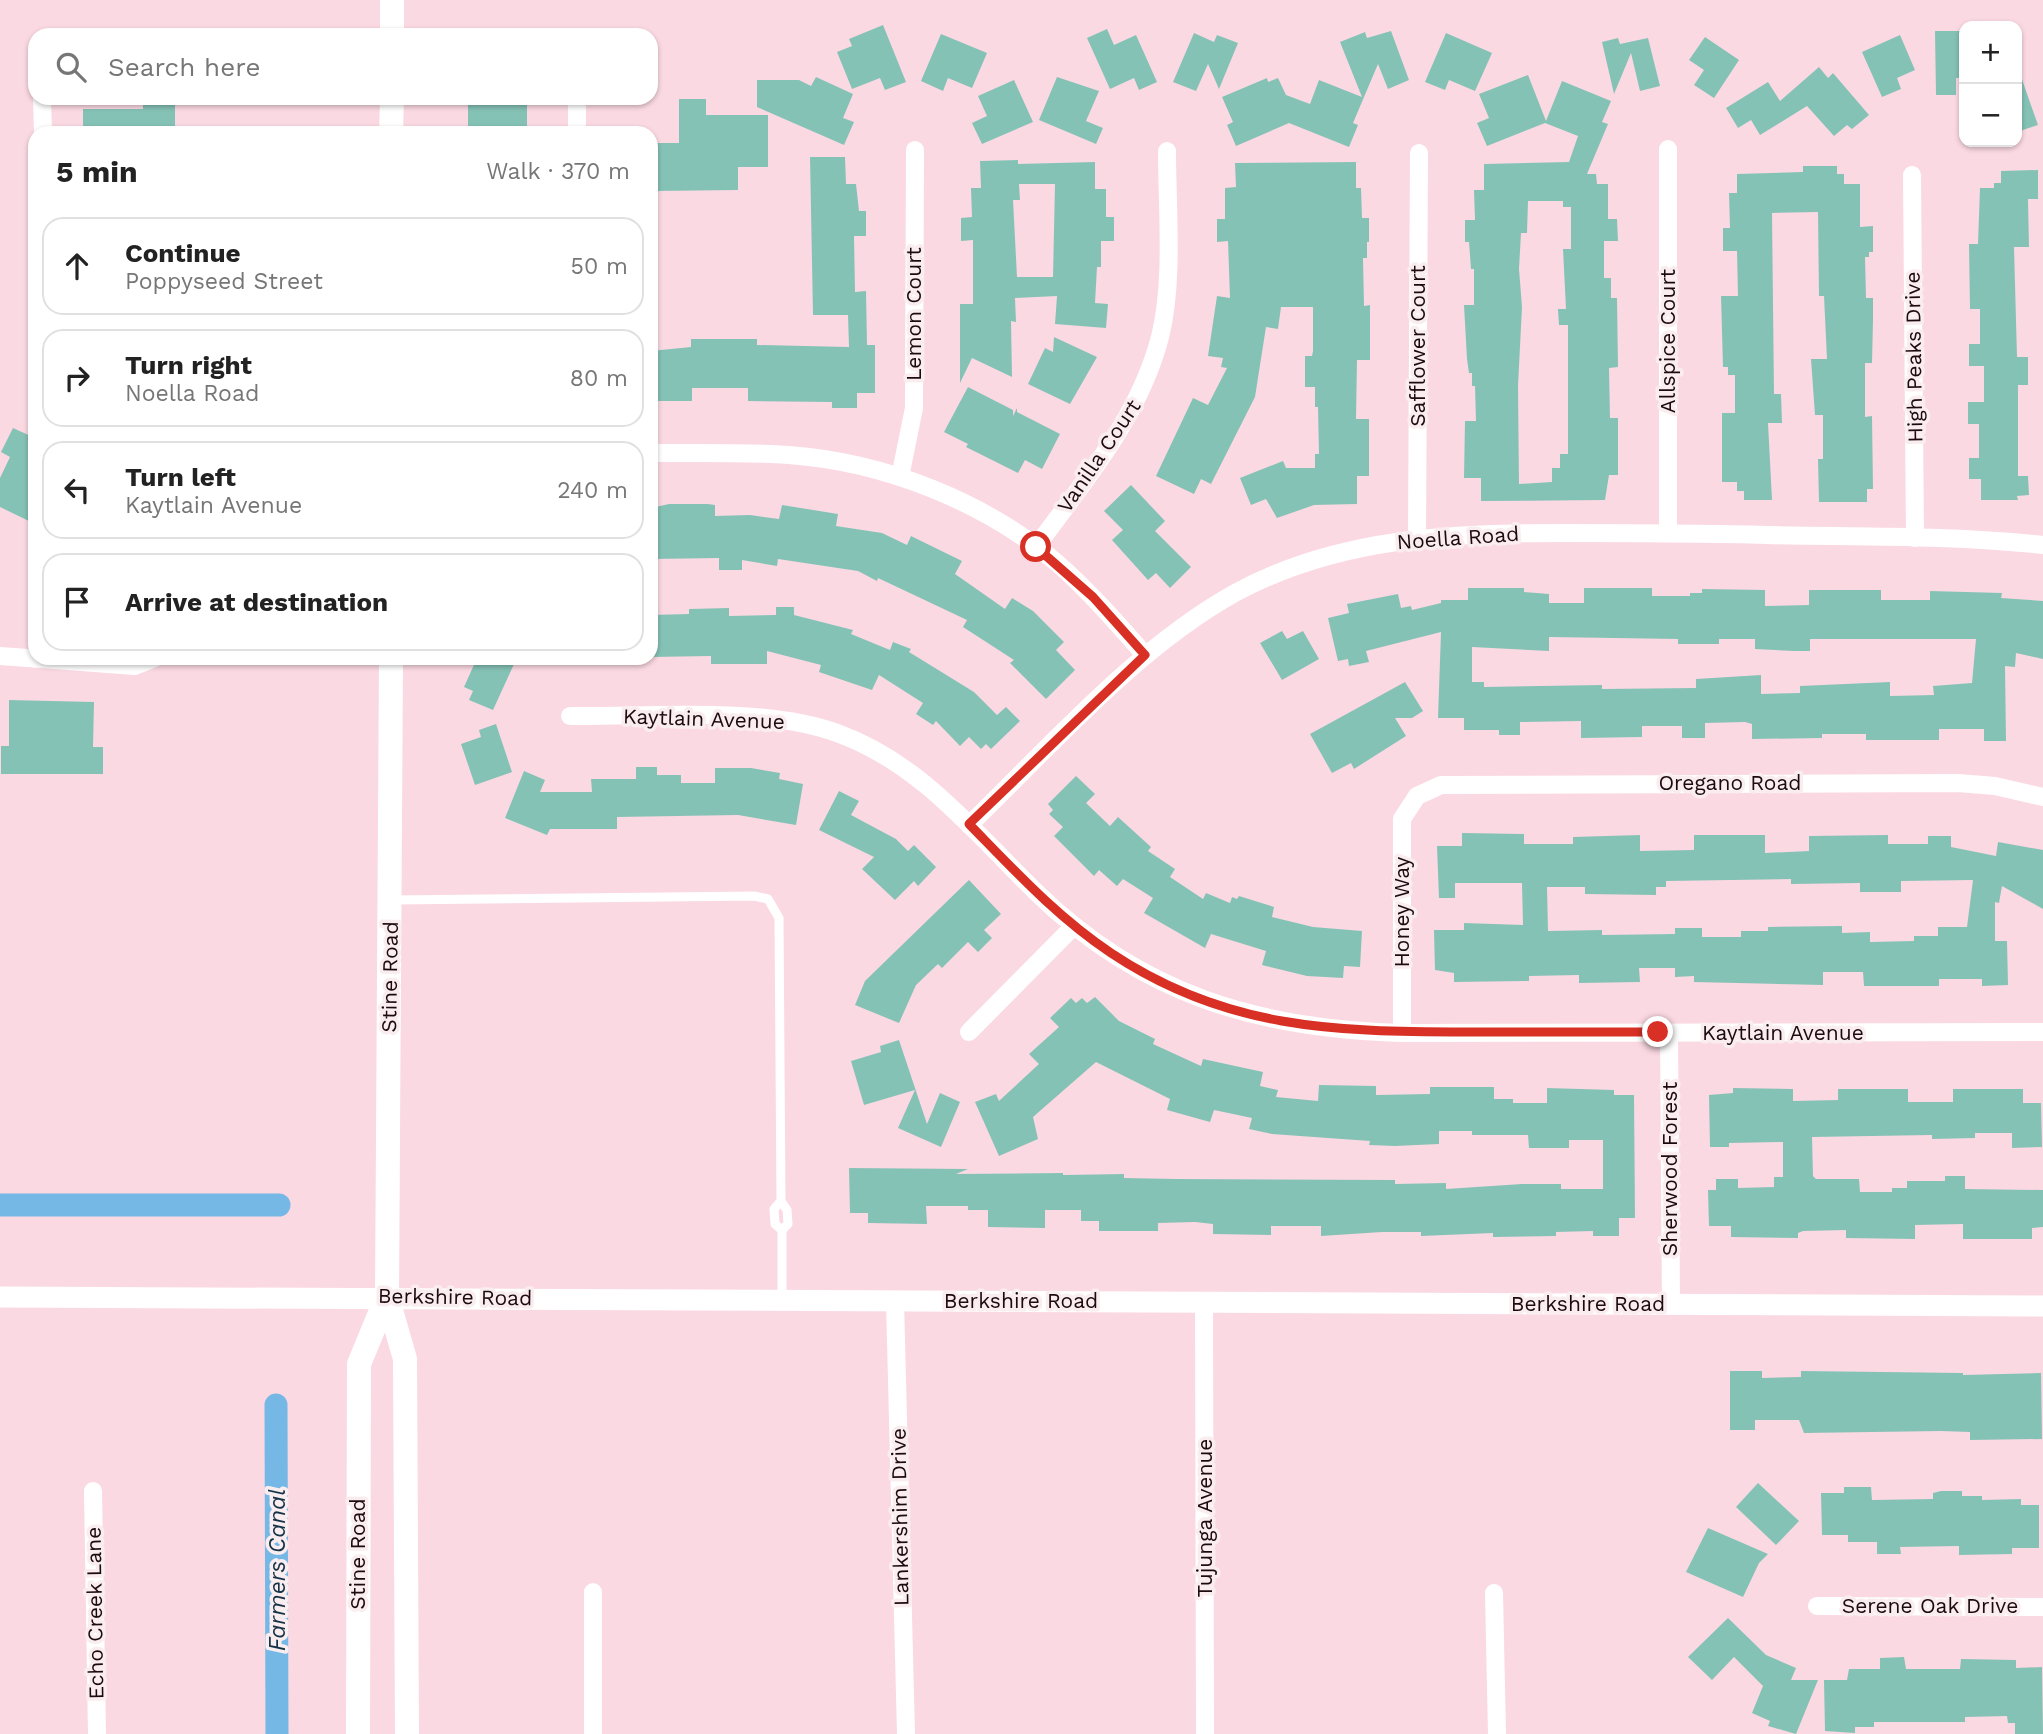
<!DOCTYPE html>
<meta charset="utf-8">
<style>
:root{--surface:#fff;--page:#f6f6f6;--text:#222;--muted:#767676;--line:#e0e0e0}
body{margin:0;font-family:"Work Sans",sans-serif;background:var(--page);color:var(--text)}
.controls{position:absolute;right:21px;top:21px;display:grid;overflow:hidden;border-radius:14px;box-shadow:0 2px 5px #0004}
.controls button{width:63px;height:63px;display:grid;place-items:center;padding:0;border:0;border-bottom:2px solid var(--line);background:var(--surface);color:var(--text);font:35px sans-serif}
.stop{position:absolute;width:21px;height:21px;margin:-16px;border:5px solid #d93025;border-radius:50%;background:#fff}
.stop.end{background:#d93025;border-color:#fff;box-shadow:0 2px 7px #0008}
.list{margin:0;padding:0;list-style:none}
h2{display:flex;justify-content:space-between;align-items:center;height:91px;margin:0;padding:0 28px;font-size:30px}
h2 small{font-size:23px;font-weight:400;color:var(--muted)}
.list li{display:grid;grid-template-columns:46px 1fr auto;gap:21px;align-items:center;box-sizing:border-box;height:98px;margin:0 14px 14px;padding:0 14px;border:2px solid var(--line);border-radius:21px}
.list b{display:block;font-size:26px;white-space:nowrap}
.list p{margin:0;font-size:23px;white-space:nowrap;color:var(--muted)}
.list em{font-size:23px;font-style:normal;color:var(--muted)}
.icon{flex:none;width:38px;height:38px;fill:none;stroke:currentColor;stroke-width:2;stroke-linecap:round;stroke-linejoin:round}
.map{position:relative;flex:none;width:2043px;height:1734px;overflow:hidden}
.search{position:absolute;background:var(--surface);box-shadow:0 2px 5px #0004;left:28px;top:28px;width:630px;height:77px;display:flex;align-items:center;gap:18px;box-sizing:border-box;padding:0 24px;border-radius:21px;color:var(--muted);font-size:26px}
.panel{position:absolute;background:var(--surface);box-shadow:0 2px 5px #0004;left:28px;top:126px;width:630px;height:539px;border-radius:21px}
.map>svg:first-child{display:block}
</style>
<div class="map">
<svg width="2043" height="1734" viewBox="0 0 2043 1734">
<rect width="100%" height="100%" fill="#fbd9e2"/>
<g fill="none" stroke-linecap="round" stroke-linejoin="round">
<g stroke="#75b8e6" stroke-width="23">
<path d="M0 1205H279"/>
<path d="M276 1405 277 1734"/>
</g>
</g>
<g fill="#85c2b6" fill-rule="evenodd">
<path d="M883 25 906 82 885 90 880 78 852 89 837 52 852 46 849 39Z"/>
<path d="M1107 29 1114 45 1136 35 1157 82 1139 90 1134 78 1110 89 1087 38Z"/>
<path d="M1391 31 1409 80 1388 89 1378 64 1353 123 1358 125 1349 147 1289 123 1236 146 1227 125 1233 122 1222 97 1267 78 1268 82 1278 78 1286 95 1310 104 1319 80 1362 97 1340 42 1365 32 1367 38Z"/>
<path d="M1935 31H1964V78H1956V95H1936Z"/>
<path d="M1194 33 1214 42 1217 35 1238 43 1219 89 1208 64 1196 91 1173 82Z"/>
<path d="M1446 33 1492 53 1475 91 1449 80 1445 90 1425 82Z"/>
<path d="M941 34 987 53 972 88 948 78 943 91 921 81Z"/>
<path d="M1900 35 1915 70 1897 78 1901 89 1882 97 1862 52Z"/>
<path d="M1705 37 1739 60 1714 98 1694 85 1704 70 1689 60Z"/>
<path d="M1618 38 1620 44 1648 38 1660 86 1640 91 1631 53 1614 94 1602 42Z"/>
<path d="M1819 67 1828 78 1833 73 1869 115 1852 129 1847 125 1834 136 1807 106 1760 135 1751 120 1738 128 1726 108 1768 82 1780 101Z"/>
<path d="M2019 71 2038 125 2017 132V72Z"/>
<path d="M1528 75 1546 121 1562 81 1611 101 1602 122 1608 124 1587 174H1596L1597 184H1608V219H1617L1618 241H1604V278H1611V298H1617L1618 367 1609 368 1610 418H1618V475H1609L1605 500 1481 501V478H1464L1465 421H1476L1475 386H1472V373H1469L1467 359 1464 305H1474V269H1471L1469 242H1465V220H1475L1474 190H1484V164L1569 162 1578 136 1545 123 1487 146 1477 123 1489 118 1479 94ZM1528 201H1563V207H1571V249H1563L1566 309H1558L1559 325H1568V454H1560V468H1552V482L1519 484 1518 386 1522 307 1519 269 1521 233H1527Z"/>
<path d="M816 77 853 94 843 118 854 122 844 145 757 107V80H799L811 86Z"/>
<path d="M1057 77 1099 91 1086 121 1103 128 1096 144 1039 120Z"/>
<path d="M1014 80 1033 122 982 144 972 123 987 116 978 96Z"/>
<path d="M143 98H175V133H83V109H143Z"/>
<path d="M468 98H517V105H527V131H468Z"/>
<path d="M679 99H706V115H768V167H738V190L654 191 653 143H679Z"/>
<path d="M810 157H845L846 184H856L859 211H866V236H854L855 292 866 291 867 345H875V393H857V408H832V402L748 401V388H692V401H651V351L691 347V339H757V345L849 347 848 315H813Z"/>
<path d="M1018 160V164L1095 162V189H1106V217H1114V241H1101V267H1097L1095 303 1108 304 1106 328 1055 324 1057 296 1015 298 1016 322 1011 321 1012 377 972 358 960 383V304H973V240L961 241V218L972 217 971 188H981L980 161ZM1019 184H1055L1053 277H1017L1013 200H1020Z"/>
<path d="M1356 162V188H1361L1362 218H1369V242H1367V258H1363L1364 306 1370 305V360H1357L1356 419H1369V476H1357V504L1314 505 1277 518 1266 499 1251 505 1240 478 1283 461 1286 468H1315V454H1319L1318 407H1315V387H1305V356H1312L1313 351V307H1281L1278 329 1266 327 1255 397 1211 484 1201 479 1194 494 1156 476 1193 398 1208 405 1227 368 1221 367 1223 358 1208 356 1217 296 1230 298 1228 241 1217 242V219H1225V188L1236 187 1235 163Z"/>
<path d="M1803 166H1837V174H1844V184H1860V227L1873 226V252H1869V257H1865L1866 298H1873V320L1872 363H1865V417L1872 416 1873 489H1867V502H1819L1818 459H1823V415H1815L1811 359H1827L1824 296H1819L1818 212 1772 213 1774 394H1781L1782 423H1768L1772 500H1744V491H1737V482H1722V413H1735V375H1728V367H1723L1721 296H1738L1737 251H1723V228H1730L1729 193H1737V174L1803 172Z"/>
<path d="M2038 170V199H2028L2029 247H2014L2017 357H2028V385H2018V476H2028L2029 495 2017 496 2018 500H1981V479H1969V458H1979V424H1968V402H1984V366H1969V344H1980V309H1970L1969 244H1978L1980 188H1994V183H2001V171Z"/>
<path d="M1054 337 1097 357 1070 404 1028 384 1045 348 1053 352Z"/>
<path d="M968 387 1013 410V416L1017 408V412L1060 434 1042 469 1025 460 1018 473 966 447 968 444 944 432Z"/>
<path d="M13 428 35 438V524L0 507V478L10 457 1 452Z"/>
<path d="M1131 485 1165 521 1155 531 1191 567 1170 588 1156 573 1148 580 1112 540 1123 530 1104 511Z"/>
<path d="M669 504H708L715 505V516L750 515 779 519 782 505 838 514 836 526 882 533 907 545 911 536 962 561 955 574 1005 609 1012 598 1033 611 1064 642 1056 650 1075 670 1046 699 1010 663 1014 660 963 627 967 620 878 578 877 581 858 571 778 559 777 566 742 560V570H719V558L651 559V508Z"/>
<path d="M1468 588H1524V592L1549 594V603H1584V588H1652V596H1690V593H1702V589L1765 590V606L1809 605V590H1881V600H1930V591L2002 593 2001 598 2043 601V659L2016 653 2015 667 2005 666 2006 741H1984V729H1939V740H1866V734H1822V738L1752 739V724L1745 722 1705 723V738H1682V726H1642V737L1581 738V721L1520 722V735H1499V730H1464V718H1438L1441 632 1366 651 1369 662 1349 666 1348 659 1338 661 1328 618 1349 613 1347 604 1398 594 1401 608 1411 606 1412 610 1441 603V600H1468ZM1549 637 1678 639V644H1719V639H1755V649L1794 651H1810V639H1976L1972 683 1933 686 1934 695 1890 696V682L1800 686V693L1761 694V675L1696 679V688L1602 689V685L1484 687V682H1472V647L1549 651Z"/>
<path d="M776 607H794V615L853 630 851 634 890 650 893 642 911 649 909 652 974 692 997 715 1006 707 1020 721 991 749 986 744 981 749 969 737 960 746 936 721 933 725 916 714 923 703 879 675 872 690 819 672 821 665 767 651V664H711V656L651 657V615L689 614V609L729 608V616L776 615Z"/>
<path d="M1282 631 1287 639 1303 631 1319 659 1282 680 1260 643Z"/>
<path d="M477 658H500L514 664 493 710 469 700 473 691 464 687Z"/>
<path d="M1405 682 1423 711 1412 718H1395L1406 736 1354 769 1351 763 1332 773 1310 734Z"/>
<path d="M9 700 94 702 93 747H103V774H1V746H9Z"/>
<path d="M496 724 512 772 475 785 461 744 481 737 479 730Z"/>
<path d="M636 767H657V775H681V783H715V768H751L780 773 779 779 803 784 796 825 738 815 617 817V829H550L547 835 505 818 524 771 545 780 540 792H592L591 779H636Z"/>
<path d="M1076 776 1095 794 1086 803 1110 826 1118 817 1151 847 1148 851 1175 869 1170 877 1203 899 1206 893 1230 903 1232 897 1237 899 1239 896 1274 907 1272 917 1313 927 1362 931 1360 967 1344 966 1343 978 1307 976 1262 965 1266 951 1211 934 1205 948 1144 913 1153 898 1123 879 1117 886 1099 870 1094 876 1054 836 1063 827 1049 814 1053 810 1048 804Z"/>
<path d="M839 791 859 801 851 815 896 839 908 851 914 845 936 867 918 886 914 881 895 900 862 869 874 857 819 830Z"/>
<path d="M1462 833 1524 834V844H1573V837L1640 835V851L1694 850V835H1765V853L1809 851V836L1888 835V844H1928V836H1951V847L1996 856 1998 842 2043 850V909L2002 886 1999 903 1995 902V941H2007L2008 985 1982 986V979H1939V986H1864L1863 972H1823V985L1694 982V976L1675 977V968H1639L1640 982 1579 983V975L1529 976V981L1454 982V973L1435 970 1434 930H1464V923L1523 925 1522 883H1455V898H1439L1437 846H1462ZM1791 879V884L1860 883V892H1901V881L1973 880 1967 927H1938V936H1914V941L1870 942V932L1842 933V926L1768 927V931H1741V937H1702V928H1675V934L1602 935V930L1548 931 1547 887H1585V894L1656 895V887H1666V881Z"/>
<path d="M969 880 1001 914 984 930 992 938 978 952 968 942 942 968 938 964 916 985 899 1023 855 1005 865 981Z"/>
<path d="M1095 997 1119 1021 1155 1039 1153 1044 1201 1066 1203 1059 1263 1072 1260 1086 1278 1090 1276 1097 1318 1101 1319 1085 1376 1086V1095L1430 1094V1087H1494V1099H1513V1103H1547V1088L1614 1090V1095H1634L1635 1218H1619V1236H1593V1231L1556 1232V1236L1493 1237V1233L1421 1236V1232H1382L1321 1236V1226H1271V1235L1213 1234V1224L1195 1222 1158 1223V1231H1099V1221H1081V1210H1045V1228L988 1227V1210H968V1206H926L927 1224 868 1223V1213H850L849 1168 968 1169 956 1174 1063 1173V1175L1124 1174V1178L1176 1179 1395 1180V1184L1446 1183V1189L1522 1184H1561V1189H1603V1140H1569V1148H1529L1528 1135H1472V1131H1439V1144L1395 1146 1369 1145 1370 1141 1272 1134 1249 1129 1252 1118 1214 1110 1210 1122 1167 1110 1170 1099 1096 1062 1033 1117 1038 1139 999 1156 975 1102 996 1094 999 1101 1039 1064 1029 1054 1059 1027 1050 1018 1071 998 1076 1003 1082 998 1087 1003Z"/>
<path d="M899 1040 927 1124 940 1093 960 1102 941 1147 898 1128 915 1090 864 1105 851 1061 881 1052 880 1046Z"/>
<path d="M1733 1088 1793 1089V1101L1838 1100V1089H1908V1102H1953V1089H2023V1103H2041L2042 1147 2012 1148V1133H1975V1138L1932 1139V1135L1812 1137 1813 1176 1816 1179H1859L1860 1192H1892V1188H1907V1181H1945V1176H1965V1189L2043 1190V1227L2032 1228V1239H1963V1224L1915 1225V1239L1846 1238V1230L1803 1231 1798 1233V1238L1731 1237V1226H1709L1708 1190H1716V1179H1738V1188L1774 1187V1177H1783V1142L1729 1143V1147H1710L1709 1095 1733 1093Z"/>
<path d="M1730 1371H1762V1378L1801 1377V1371L1963 1373V1375L2041 1373 2042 1439 1970 1440V1432L1941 1431 1804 1433 1799 1420H1755V1430H1730Z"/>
<path d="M1758 1483 1799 1521 1776 1545 1736 1507Z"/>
<path d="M1844 1487H1871L1872 1500 1933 1499V1493L1941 1491H1962V1496H1982V1500L2021 1499V1505H2039V1548H2012V1554L1959 1555V1546L1900 1547 1901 1554H1877V1542H1848V1535H1822L1821 1493H1844Z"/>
<path d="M1708 1528 1768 1554 1759 1563 1743 1597 1686 1572Z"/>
<path d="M1728 1618 1766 1655 1796 1668 1791 1680H1818L1796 1734 1768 1726 1770 1721 1752 1713 1763 1686 1734 1657 1712 1680 1688 1657Z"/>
<path d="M1904 1657 1906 1669H1960L1961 1659 2016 1660V1668L2042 1667 2043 1734H2015V1723H2008L2007 1716 1965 1717V1722H1874V1727H1855V1733L1825 1731 1824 1680H1847L1849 1669H1880V1658Z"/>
</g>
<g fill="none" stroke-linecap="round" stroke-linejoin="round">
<g stroke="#fff" stroke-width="9">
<path d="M393 900 754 896 768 899 779 918 781 1201 787 1210 788 1224 782 1230V1299"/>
<path d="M781 1201 774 1209 775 1224 782 1230"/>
</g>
<g stroke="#fff" stroke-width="18">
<path d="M42 98 43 133"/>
<path d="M577 98V133"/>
<path d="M1668 149V533"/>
<path d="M1912 175 1915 538"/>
<path d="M651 453C697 453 743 452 789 455 884 462 984 501 1057 563 1089 591 1117 623 1145 655"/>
<path d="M900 477 914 408 915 150"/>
<path d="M1417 539 1419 153"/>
<path d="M1036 547C1084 481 1139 418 1160 337 1174 281 1167 210 1167 151"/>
<path d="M0 656 135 666 155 658"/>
<path d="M570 716C650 717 763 706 837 733 921 763 975 833 1037 893 1142 995 1259 1029 1402 1033L2043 1032"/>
<path d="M969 825C1051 746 1136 648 1235 593 1338 537 1452 533 1567 533 1633 533 1700 533 1767 535 1859 537 1952 535 2043 545"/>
<path d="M969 1032 1074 926"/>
<path d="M1402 1033V819L1417 796 1441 785 1958 783 1995 786 2043 797"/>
<path d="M1669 1034 1671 1305"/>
<path d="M895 1301 906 1734"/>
<path d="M1204 1302 1205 1734"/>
<path d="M93 1491 97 1734"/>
<path d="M593 1592V1734"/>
<path d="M1494 1593 1497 1734"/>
<path d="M1817 1606 2043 1607"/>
</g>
<path stroke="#fff" stroke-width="21" d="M0 1297 2043 1306"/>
<g stroke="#fff" stroke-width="24">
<path d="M392 35V0"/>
<path d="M391 133 392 98"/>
<path d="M391 658 387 1296 405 1359 407 1734"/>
<path d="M358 1734 359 1364 387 1296"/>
</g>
</g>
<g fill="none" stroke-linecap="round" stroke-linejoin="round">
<path stroke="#d93025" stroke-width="9" d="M1036 547 1093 597 1145 655 969 824C1014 870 1057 917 1111 953 1225 1029 1334 1032 1467 1032 1530 1032 1594 1032 1658 1032"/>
</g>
<g text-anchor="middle" stroke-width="7" stroke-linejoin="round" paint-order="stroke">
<g font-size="21" fill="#1c0a10" stroke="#f9edf0">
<text transform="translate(914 314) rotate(-90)" y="7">Lemon Court</text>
<text transform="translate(1668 341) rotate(-90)" y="7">Allspice Court</text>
<text transform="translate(1418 346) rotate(-90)" y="7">Safflower Court</text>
<text transform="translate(1914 357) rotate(-91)" y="7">High Peaks Drive</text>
<text transform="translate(1099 456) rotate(-56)" y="7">Vanilla Court</text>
<text transform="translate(1458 538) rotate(-4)" y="7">Noella Road</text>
<text transform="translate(704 719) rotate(2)" y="7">Kaytlain Avenue</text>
<text x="1730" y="790">Oregano Road</text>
<text transform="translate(1402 912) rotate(-90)" y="7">Honey Way</text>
<text transform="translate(390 977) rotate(-89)" y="7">Stine Road</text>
<text x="1783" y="1040">Kaytlain Avenue</text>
<text transform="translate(1670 1169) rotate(-90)" y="7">Sherwood Forest</text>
<text transform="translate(455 1297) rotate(1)" y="7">Berkshire Road</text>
<text x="1021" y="1308">Berkshire Road</text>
<text x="1588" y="1311">Berkshire Road</text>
<text transform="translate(900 1517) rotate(-91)" y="7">Lankershim Drive</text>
<text transform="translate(1205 1518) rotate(-90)" y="7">Tujunga Avenue</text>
<text transform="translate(358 1554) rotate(-90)" y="7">Stine Road</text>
<text x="1930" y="1613">Serene Oak Drive</text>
<text transform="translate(95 1613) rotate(-91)" y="7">Echo Creek Lane</text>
</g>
<g font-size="23" font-style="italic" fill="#153346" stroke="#f9edf0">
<text transform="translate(277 1570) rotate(-90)" y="8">Farmers Canal</text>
</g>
</g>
</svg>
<div class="controls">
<button>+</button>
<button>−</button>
</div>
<div class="stop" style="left:1036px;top:547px"></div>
<div class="stop end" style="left:1658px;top:1032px"></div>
<div class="search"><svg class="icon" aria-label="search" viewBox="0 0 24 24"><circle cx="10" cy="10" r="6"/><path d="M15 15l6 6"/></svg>Search here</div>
<section class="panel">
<h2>5 min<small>Walk · 370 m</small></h2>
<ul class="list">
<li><svg class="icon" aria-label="ahead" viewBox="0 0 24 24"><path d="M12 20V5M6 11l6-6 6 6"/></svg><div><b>Continue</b><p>Poppyseed Street</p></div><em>50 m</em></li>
<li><svg class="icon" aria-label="right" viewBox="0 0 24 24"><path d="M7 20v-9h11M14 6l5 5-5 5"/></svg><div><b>Turn right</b><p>Noella Road</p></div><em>80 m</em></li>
<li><svg class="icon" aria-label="left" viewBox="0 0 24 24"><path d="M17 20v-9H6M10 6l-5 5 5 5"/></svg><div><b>Turn left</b><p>Kaytlain Avenue</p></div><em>240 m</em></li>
<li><svg class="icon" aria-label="arrive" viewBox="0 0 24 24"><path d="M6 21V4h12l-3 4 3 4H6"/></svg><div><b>Arrive at destination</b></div></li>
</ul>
</section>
</div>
